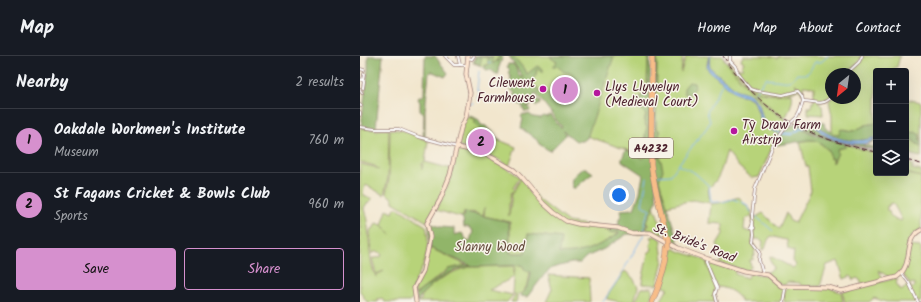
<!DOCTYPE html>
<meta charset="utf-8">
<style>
:root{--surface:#171b24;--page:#242831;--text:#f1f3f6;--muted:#9ea1a6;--line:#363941;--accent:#d690ce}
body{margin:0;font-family:Kalam,sans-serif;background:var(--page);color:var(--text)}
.controls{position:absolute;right:12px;top:12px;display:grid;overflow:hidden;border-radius:4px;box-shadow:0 4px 16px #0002}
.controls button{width:36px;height:36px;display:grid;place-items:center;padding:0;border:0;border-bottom:1px solid var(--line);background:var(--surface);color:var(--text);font:20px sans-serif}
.compass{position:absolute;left:465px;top:12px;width:36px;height:36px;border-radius:50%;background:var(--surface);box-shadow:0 4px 16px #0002;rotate:209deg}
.you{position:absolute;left:259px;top:139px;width:14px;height:14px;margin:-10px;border:3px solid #fff;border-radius:50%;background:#1a73e8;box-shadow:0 0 0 6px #1a73e833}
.badge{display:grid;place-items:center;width:26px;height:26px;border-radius:50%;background:var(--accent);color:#111;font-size:13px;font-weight:700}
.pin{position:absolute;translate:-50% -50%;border:2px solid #fff;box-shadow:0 1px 4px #0006}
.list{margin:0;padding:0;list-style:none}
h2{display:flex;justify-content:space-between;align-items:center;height:52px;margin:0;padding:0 16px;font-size:17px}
h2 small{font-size:13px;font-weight:400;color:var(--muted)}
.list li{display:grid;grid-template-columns:26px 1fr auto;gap:12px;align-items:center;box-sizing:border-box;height:64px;padding:0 16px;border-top:1px solid var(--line)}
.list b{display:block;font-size:15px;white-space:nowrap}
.list p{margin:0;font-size:13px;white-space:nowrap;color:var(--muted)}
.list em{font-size:13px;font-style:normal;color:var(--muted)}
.actions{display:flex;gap:8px;padding:12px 16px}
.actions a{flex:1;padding:9px 0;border:1px solid var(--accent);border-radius:4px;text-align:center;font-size:14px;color:var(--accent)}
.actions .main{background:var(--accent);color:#111}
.icon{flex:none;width:22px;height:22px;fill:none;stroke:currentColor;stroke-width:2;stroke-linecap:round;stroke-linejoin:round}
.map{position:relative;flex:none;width:561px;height:246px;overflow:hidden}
header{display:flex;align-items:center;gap:24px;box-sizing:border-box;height:56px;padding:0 20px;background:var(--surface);border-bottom:1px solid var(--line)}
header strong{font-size:19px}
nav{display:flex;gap:22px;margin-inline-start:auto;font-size:14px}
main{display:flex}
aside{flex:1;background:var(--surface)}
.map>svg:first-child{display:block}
</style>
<header>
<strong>Map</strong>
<nav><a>Home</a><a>Map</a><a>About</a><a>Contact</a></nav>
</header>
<main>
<aside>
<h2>Nearby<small>2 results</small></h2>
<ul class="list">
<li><span class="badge">1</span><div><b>Oakdale Workmen's Institute</b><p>Museum</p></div><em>760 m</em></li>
<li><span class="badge">2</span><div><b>St Fagans Cricket &amp; Bowls Club</b><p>Sports</p></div><em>960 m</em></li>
</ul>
<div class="actions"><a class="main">Save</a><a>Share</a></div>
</aside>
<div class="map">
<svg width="561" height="246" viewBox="0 0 561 246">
<rect width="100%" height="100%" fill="#f7f3e8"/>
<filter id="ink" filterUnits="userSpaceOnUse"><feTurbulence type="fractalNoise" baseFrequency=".025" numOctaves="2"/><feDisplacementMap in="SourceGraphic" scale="8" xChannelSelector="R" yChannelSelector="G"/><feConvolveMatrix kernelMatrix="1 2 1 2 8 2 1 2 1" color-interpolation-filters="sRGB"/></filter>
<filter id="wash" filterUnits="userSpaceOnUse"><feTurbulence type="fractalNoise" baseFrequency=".012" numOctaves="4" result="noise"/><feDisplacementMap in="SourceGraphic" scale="16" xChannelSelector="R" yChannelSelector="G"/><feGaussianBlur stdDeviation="0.9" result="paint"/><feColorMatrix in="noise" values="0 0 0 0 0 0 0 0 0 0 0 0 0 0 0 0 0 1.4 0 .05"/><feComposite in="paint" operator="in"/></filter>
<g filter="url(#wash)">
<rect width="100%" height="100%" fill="#f2e6cd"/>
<g fill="#d2bfc0">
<path d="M362 0H364L381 23 402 44 424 61 441 71 440 72 424 63 397 43 379 23Z"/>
<path d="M444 73 471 83 516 94V97L465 83 443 74Z"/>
</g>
<g fill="#b7d379" stroke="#807952" fill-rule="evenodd">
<path d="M115 0H141L139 6 124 11 113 7Z"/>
<path d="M151 0H288L287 32C286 34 284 35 283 37 277 44 280 54 286 59L284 66 287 72C284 79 285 91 287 98L283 103 267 94 227 80 223 85 214 83Z"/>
<path d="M297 0H323L321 16 326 0H349L347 8 349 15 377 38 387 40 394 45 403 70 420 78 413 89 399 121 392 122 379 111 367 95C363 106 360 126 348 132L350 147 333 144 307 150 299 124C304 114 300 104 299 94 298 87 299 80 299 74H296Z"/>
<path d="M351 0H362C381 27 402 49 430 67L421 77 406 69 403 66 399 48 394 42 390 39 377 34 350 12 349 6Z"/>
<path d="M383 0H408L417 2 419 0H502L497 8 485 18H471V40L467 44 458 47 462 50 463 59 448 58V51H451L452 46H454V31L443 30V38H442L435 27 438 34 423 38 400 36 392 32 376 13 383 12 382 10 384 6 381 4Z"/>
<path d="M503 0H540L537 11 534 12 533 15H516V67L506 69 493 75 484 73 479 79 472 78V60L469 45 471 42H495V36L498 34 495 32V18H487L501 6Z"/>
<path d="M368 5C375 12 379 21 386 27 398 40 415 40 432 37 434 44 429 56 425 62 408 50 375 24 368 5Z"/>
<path d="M546 43 561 46V85L546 72Z"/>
<path d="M107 60 117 64 129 80 156 91 149 110 138 103 100 90 99 89 101 74Z"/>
<path d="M0 72 16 74 29 73 28 122 24 139 6 129 3 135 4 139 12 143 5 150 4 153C12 175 6 200 16 221V219L24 215 16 218 12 202H17L22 200 20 196H14L12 198 10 176 11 173 14 172 16 167 22 169 31 179 22 169 27 154 33 157 35 152H38L66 170C69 183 68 197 63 210 58 221 50 229 54 242L49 246H24L22 242 18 243V246H7L0 235V173L3 171 0 173V108L14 111 19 114 15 110 0 106Z"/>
<path d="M30 73 45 75 68 85 65 106 62 108V113L63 108 65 106 92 113 83 136 67 166 33 146V143L26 137 29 123Z"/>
<path d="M546 79 561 91V101L552 99 546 94Z"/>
<path d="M449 84H457L469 95 470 102H473L474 106 477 93 486 91 485 88 516 97V117H544L561 121V173L551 180 548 201 540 219 530 222 518 214 521 219 522 225 502 229 500 224 497 222 493 224 491 220 484 223 478 205 467 209 460 230H441L440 227 427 226 425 229H422L405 218 414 212 410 204V200L433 212 436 209 433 205 434 195 428 193 427 184 421 183 411 180 408 184 405 193 402 194 403 185 399 183H394L392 160 396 161 403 157 419 173 426 157 430 165 435 167 451 135 448 111 446 110 440 86ZM533 147 542 164 540 165 538 163 536 164 535 163H534L530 159 529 155H527V150H529V148Z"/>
<path d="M100 93C124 97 139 107 160 121L153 132 155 134 151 137 149 147V160L152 138 161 122 178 143 208 166 249 172 253 177 259 176 258 178C241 189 220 200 199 197L200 182 168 178 165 197H150V166L124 160 125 151 123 160 112 156 108 157 107 156H104L103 160 100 161 76 154C83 140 90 126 94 110 96 104 95 97 100 93Z"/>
<path d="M547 106 550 107 553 111 552 113 561 115V121L546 117Z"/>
<path d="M379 141C383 146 387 152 392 155L391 161 385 163 384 174 390 176 392 173H394L392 186 396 193 394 196 395 199 393 200 394 203 390 204 391 211 387 215 360 207 363 201 357 188 363 178V168L349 167 351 148 359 147Z"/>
<path d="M294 150 300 166 303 179 286 173 288 171V168L286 166Z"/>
<path d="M295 180 302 184 301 190 303 204 297 229 282 228V226L288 197 291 195 292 192 290 190 292 184 290 181Z"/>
<path d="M550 190 561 191V246H526L514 242 509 246H485L482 236 537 222V225L536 227 541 234 549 228 552 233 555 230 554 227 550 228 543 218Z"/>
<path d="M312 191C322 199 335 198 346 205L353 226 347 207 348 205 375 213V218L387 222 391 217 408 220 423 233 424 242 421 243 420 246H381V244C376 236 366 231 357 231L354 226C356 233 353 239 356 246H300L308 232 303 231 312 201Z"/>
<path d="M70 192 106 209 88 213 55 239V230L63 217Z"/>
<path d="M162 209 166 215 170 216 168 228 161 238H158L156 246H151L156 238H153L155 210Z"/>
<path d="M111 210 113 211 154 210V221L129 234 153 239 147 246H58L62 243 61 241C66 230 88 218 99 214 103 212 107 212 111 210Z"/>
<path d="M265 215 273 222 278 231 274 246H260L247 243V240Z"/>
<path d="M188 219 229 222 230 246H186L192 233Z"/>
<path d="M427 231 468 232 481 236 483 246H424L425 234Z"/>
<path d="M282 232H292V239L289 246H275Z"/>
</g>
<g fill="#91b569" stroke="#6e6a4a">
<path d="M8 0H23L16 72 1 71 8 13Z"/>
<path d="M65 0H75L88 17 85 21 73 16H70L69 17 65 54V82H63L64 58 60 55V46L58 43 59 41 63 40 64 38Z"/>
<path d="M116 0 120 1V0L130 1 132 0 133 8 137 3V6L139 1 137 0H143L138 14 139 18H136L131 14H127L124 12V9H128V2L122 1 120 9 114 6Z"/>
<path d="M149 0H155L154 1 166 15 167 18 177 10 183 13V16L177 13 176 19 172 25 174 29 179 33V35L181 37 184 36 188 38 190 37 192 39 194 38 193 36 195 33 200 36 202 35 209 36 210 31 209 28H204L203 26 209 24 211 26 214 22 210 17 204 16 196 9 194 11 193 10 197 6 191 2 190 0H254L227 82 223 85H216L203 75 205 77V80L190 95 179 88 177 84 161 72 163 63 161 61 163 58 166 59 169 58 173 61 181 62 184 60 186 61 190 59 201 72 202 71C193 61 187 49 177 40V37L174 38 175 41 180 46V48L177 50 174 48 175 46 172 45 170 51 165 50 171 53 170 55 165 56 163 52V50L160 49 158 47 157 44H155V37L151 34 152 29 150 25 151 22 148 16 150 14 147 11 148 8H153L156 12 158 19 163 22Z"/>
<path d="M288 0H290L291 84 297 145 286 166 287 170 284 176 279 178H267L244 193 226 201 220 207H211L192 212 185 218 167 241 160 240C166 235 171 224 171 216L166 215 162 209 114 211 70 192 69 167 80 171 94 172V179L102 177 108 186 110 185 113 175 108 171H104L103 163 101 161 105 160 104 157 106 156 149 166 150 197H165L168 178 201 182 199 197C219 200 241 189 258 178L259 176 249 177V172L258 173 259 162 261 161 260 154 274 153 280 136 283 119 262 105V103L265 95 267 94 283 103 287 98 285 91 286 85 285 78 287 71C284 64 284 67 286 59 280 54 277 44 283 37 284 35 286 34 287 32Z"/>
<path d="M295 0H297L296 73 299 74 300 100H294V98Z"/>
<path d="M329 26 334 27 335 32 330 38H325L324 36V32Z"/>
<path d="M110 59 119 64 121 69 126 70 128 73 133 76 136 82 142 86 124 80 121 77 118 70 115 68V64L113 62H110Z"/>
<path d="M451 66 464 67 465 72 472 76 473 78 479 79 481 73 493 75 506 69 516 67V81C501 87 477 86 464 75 461 73 460 71 457 69H446L441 71 435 68 439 69Z"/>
<path d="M435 69 455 79 485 88 486 91 477 93 478 97 473 107V102L470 103 469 95C465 91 461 87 457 85 450 81 425 90 413 89L426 71Z"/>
<path d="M450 69C458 71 459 76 465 79 477 86 495 89 508 87 511 86 513 83 516 82V84L510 87 504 88 503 90 508 89 510 91 516 90V94L471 83 444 73 445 70Z"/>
<path d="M546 72 552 77 555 76 559 78 560 82 559 84 561 85V91L546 79Z"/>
<path d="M300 100 303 114 299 124 319 189 326 193 310 187C307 158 294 131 294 101Z"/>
<path d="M223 112H226L233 117 215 132H213C208 122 216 118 223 112Z"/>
<path d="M107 209 111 210C106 212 102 212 98 213 86 218 73 227 64 236 60 239 60 242 57 246L56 238 85 217 88 213Z"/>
</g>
<g fill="#81b8f0" stroke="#666c8e">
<path d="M349 0H351L349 6 350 12 377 34 388 37 394 42 399 48 404 67 421 77 420 78 403 70 394 44 387 40 377 38 349 15 347 11Z"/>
<path d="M450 68C458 68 460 73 466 77 482 86 500 87 516 81V82C513 83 511 86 508 87 495 89 476 86 465 79 456 74 459 68 446 70L444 73 441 71Z"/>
</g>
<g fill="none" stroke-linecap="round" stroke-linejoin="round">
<g stroke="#81b8f0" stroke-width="1">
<path d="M128 6 131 7"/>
<path d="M363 26 347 56 350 65 348 70 318 109 335 117 349 130 351 146H362L373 143 386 148 391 156"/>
<path d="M395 37 406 22C410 24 412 24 416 24 426 25 430 28 437 18 451 19 448 16 455 6H461L468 0"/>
<path d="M117 43 120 36 117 34 119 15"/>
<path d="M109 48 113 47"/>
<path d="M298 120 311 119 318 109"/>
<path d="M394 159 413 175"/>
<path d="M285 175 284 166 290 154 282 149 287 122"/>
<path d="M243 246 259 222 284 178"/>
</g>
<path stroke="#81b8f0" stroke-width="2.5" d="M420 77 431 78 445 70"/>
</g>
</g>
<g filter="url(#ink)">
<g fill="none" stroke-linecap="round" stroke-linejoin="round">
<defs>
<g id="street">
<path d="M85 0 94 9H107"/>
<path d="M98 0 100 9"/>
<path d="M370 0V5L375 10 378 17 385 26 391 33 397 35 423 39 438 35 442 40 443 45 440 55 437 61 426 71 413 89 395 133 392 160 394 178 393 186 400 195 399 204 403 218"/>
<path d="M108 2 112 3 114 0"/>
<path d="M0 13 4 14"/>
<path d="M486 18 499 6 502 0"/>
<path d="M0 23 4 25 3 32"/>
<path d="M3 24 4 18"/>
<path d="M0 34 2 37"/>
<path d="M443 45C455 45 462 51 471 41"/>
<path d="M0 49 1 50"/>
<path d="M0 59V56"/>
<path d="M0 71 15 73H39L59 81 97 91"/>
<path d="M393 166 391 171 394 172"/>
<path d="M347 203 346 206 357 232 355 238 357 246"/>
<path d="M542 218 549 227 558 246"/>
<path d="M422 230 425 234 423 246"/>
</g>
<g id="secondary">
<path d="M97 91 123 97 133 102 154 114 161 121 183 147 194 157 206 165 218 168 258 172 272 177H291L318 192 347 203 384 215 408 219 421 230 468 231 481 235 486 234 537 221C555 208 542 183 561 174"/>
<path d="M56 246 54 232 63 215 68 193 70 181 67 167 80 144 90 119 101 72 106 61 109 44 110 37 106 18 108 0"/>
</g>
<g id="highway">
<path d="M292 0 291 108C294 133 302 157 307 182"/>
<path d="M292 246C300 228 306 211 307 191"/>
</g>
</defs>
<use href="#street" stroke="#9e827c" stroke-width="3.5"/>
<use href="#secondary" stroke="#9e827c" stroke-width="5"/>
<use href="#highway" stroke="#9e827c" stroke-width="6"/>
<use href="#street" stroke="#fff" stroke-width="2"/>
<use href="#secondary" stroke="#fce5cf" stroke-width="3.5"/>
<use href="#highway" stroke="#f7bd88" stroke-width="5"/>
<g stroke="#4a1f2b" stroke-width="1" stroke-dasharray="6 3" stroke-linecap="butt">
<path d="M363 0C387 35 417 64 457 79 476 87 496 91 516 96"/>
<path d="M546 104 561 108"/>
</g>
<defs>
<path id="highway-bridge" d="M309 182V191"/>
</defs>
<use href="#highway-bridge" stroke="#9e827c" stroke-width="6" stroke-linecap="butt"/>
<use href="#highway-bridge" stroke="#f7bd88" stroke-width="5"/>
</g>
</g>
<g fill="#b5179e" stroke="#f7f3e8" stroke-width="1.5">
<circle cx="183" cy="33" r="4"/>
<circle cx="237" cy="37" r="4"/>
<circle cx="374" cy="75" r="4"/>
</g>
<g text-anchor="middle" stroke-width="3" stroke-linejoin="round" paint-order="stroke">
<rect fill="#f7f3e8" stroke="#7e5f64" stroke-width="1" x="269" y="82" width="44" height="20" rx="3"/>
<g font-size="12" font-weight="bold" fill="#4a1f2b">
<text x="291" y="96">A4232</text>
</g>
<g font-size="13" fill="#4a1f2b" stroke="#f7f3e8" text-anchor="start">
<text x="175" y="31" text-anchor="end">Cilewent<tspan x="175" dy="15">Farmhouse</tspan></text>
<text x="245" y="35">Llys Llywelyn<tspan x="245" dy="15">(Medieval Court)</tspan></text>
<text x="382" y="73">Tŷ Draw Farm<tspan x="382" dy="15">Airstrip</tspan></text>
</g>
<g font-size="13" fill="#4a1f2b" stroke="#f7f3e8">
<text transform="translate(335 186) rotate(21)" y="5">St. Bride's Road</text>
</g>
<g font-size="13" fill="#654c3e" stroke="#f7f3e8">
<text x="130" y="195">Slanny Wood</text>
</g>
</g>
</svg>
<div class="controls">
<button>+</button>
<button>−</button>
<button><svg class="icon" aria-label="layers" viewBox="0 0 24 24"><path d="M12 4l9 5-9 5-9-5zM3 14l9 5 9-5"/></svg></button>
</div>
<svg class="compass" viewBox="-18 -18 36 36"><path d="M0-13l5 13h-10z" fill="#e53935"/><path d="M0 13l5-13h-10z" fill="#9ea1a6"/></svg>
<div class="you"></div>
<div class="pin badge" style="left:205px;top:34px">1</div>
<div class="pin badge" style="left:121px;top:86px">2</div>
</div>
</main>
